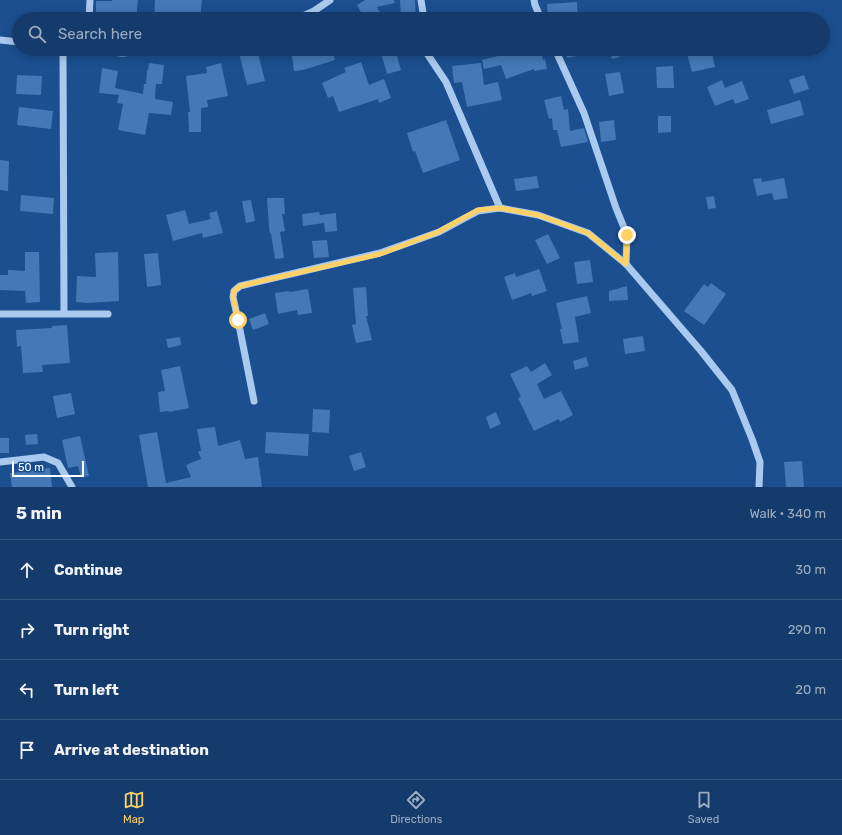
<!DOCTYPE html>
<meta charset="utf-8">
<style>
:root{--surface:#143b6b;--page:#214673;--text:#f1f3f6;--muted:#9dadc1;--line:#33557e;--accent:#ffd166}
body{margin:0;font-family:Rubik,sans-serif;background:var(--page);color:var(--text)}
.scale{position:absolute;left:12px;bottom:10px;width:72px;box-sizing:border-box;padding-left:4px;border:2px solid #fff;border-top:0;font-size:11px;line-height:14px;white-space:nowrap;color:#fff;-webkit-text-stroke:3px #1b4f8f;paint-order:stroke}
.stop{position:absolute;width:12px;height:12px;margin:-9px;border:3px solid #ffd166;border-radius:50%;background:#fff}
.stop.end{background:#ffd166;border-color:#fff;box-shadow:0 1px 4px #0008}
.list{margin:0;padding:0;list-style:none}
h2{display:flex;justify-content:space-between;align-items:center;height:52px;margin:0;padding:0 16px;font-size:17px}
h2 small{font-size:13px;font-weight:400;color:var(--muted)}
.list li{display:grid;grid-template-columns:26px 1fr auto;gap:12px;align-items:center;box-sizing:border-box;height:60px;padding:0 16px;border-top:1px solid var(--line)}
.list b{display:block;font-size:15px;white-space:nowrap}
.list em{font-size:13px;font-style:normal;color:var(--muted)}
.icon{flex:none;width:22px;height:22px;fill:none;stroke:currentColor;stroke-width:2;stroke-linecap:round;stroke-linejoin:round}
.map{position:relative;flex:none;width:842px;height:487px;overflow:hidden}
.search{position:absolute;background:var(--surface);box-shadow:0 2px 10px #0003;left:12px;right:12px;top:12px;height:44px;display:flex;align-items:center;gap:10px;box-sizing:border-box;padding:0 14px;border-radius:22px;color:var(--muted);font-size:15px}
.sheet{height:292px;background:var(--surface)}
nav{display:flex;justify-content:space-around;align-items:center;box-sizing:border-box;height:56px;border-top:1px solid var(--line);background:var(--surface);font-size:11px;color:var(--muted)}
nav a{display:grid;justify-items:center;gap:2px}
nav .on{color:var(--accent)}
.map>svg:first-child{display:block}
</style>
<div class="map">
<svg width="842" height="487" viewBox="0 0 842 487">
<rect width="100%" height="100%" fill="#1b4f8f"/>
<g fill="#4478b7">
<path d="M112 0H138L136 19H96V1H112Z"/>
<path d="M155 0H202L200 19H154Z"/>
<path d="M365 0H394L395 3 377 7 380 13 369 19H365L357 5Z"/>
<path d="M400 0H415L416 19H401Z"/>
<path d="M577 2 578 19 548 18 547 4Z"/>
<path d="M238 49H257L265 81 247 85Z"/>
<path d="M291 49H332L335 60 303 70 294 71Z"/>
<path d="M395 49 401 70 387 74 381 53Z"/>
<path d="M505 49H541L543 60 545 59 547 69 534 71V69L506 79 501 65 484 69 482 60 498 56 497 52Z"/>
<path d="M565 49H593L594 53 567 58Z"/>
<path d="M609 49H635V51L619 56 620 57 612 59Z"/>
<path d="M708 49H711L715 67 692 72 687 54Z"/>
<path d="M361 62 369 85 384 79 391 98 379 103 378 99 339 112 333 96 328 98 322 83 346 72 344 68Z"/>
<path d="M149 63 164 65 162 84H156L155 99 173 102 171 115 149 113 145 135 118 130 123 104 117 103 119 95 99 93 102 68 118 71 115 88 143 94 144 84H146L147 70H148Z"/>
<path d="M221 63 228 96 207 100 208 107 201 108V132H189L188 112H190L186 76 207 73 206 67Z"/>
<path d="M481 63 484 85 498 82 502 100 467 107 462 82 454 83 452 66Z"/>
<path d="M673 66 674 88H657L656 67Z"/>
<path d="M620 72 624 93 609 96 605 74Z"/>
<path d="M17 75 42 76 41 95 16 94Z"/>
<path d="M804 75 809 89 794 94 789 80Z"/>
<path d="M722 80 725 88 742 81 749 99 735 104 733 99 715 106 707 87Z"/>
<path d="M561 96 564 110 568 109 570 131 584 128 588 142 561 147 557 130H553L552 118 549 119 544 100Z"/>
<path d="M800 100 804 115 771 124 767 110Z"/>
<path d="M19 107 53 111 51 129 17 125Z"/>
<path d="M658 116H671V132L658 133Z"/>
<path d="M446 120 460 160 423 173 415 151 413 152 407 133Z"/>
<path d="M614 120 616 140 601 142 599 122Z"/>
<path d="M0 160 9 161 8 191 0 190Z"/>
<path d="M537 176 539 188 516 191 514 179Z"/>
<path d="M761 178 762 182 784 178 788 198 774 200 772 193 757 196 753 179Z"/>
<path d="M21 195 54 198 53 214 20 211Z"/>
<path d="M714 196 716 208 708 209 706 197Z"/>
<path d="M267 198H284L285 214H282L285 231 280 232 284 258 275 259 271 234H270L269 227Z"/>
<path d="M251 200 255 221 246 223 242 201Z"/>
<path d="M185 210 189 224 211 219 209 213 217 211 223 233 203 238 202 233 173 241 166 215Z"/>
<path d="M319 212 320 215 336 213 337 231 325 232 324 223 303 226 302 214Z"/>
<path d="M548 234 560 258 547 264 535 240Z"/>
<path d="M327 240 329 257 314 258 312 241Z"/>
<path d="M25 252H39L40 302 26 303 25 291 0 290V275H8V270L25 271Z"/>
<path d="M118 252 119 301 88 303 76 302 77 276 96 277 95 253Z"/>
<path d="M158 253 161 285 147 287 144 254Z"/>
<path d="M590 260 593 282 577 284 574 262Z"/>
<path d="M539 269 547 291 532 296 531 293 512 300 504 277 515 273 516 277Z"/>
<path d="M711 283 726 294 704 325 684 311 704 284 708 287Z"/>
<path d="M627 286 628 300 609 301V291Z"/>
<path d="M366 287 368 316H366L372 340 356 343 352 325 356 324 353 288Z"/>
<path d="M308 289 312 313 298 315 297 310 278 314 275 293 289 291 290 292Z"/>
<path d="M587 296 591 313 575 317 579 342 563 344 560 329H562L556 303Z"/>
<path d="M265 313 269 324 253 330 249 319Z"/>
<path d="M67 325 70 363 42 365 43 372 23 373 21 346 17 347 16 330 52 328V326Z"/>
<path d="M643 336 645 351 625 354 623 339Z"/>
<path d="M180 337 181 345 168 348 166 339Z"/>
<path d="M586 357 589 366 575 370 573 361Z"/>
<path d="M545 363 552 375 537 384 544 399 561 391 573 415 560 422 559 419 534 431 518 398 521 397 510 374 527 366 531 372Z"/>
<path d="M180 366 189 408 169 412V411L160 412 158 392 165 391 161 370Z"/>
<path d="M71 393 75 414 57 418 53 396Z"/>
<path d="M313 409 330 410 329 433 312 432Z"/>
<path d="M496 412 501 424 490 429 486 417Z"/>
<path d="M215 427 218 446 240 440 245 459 258 457 262 487H148L139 435 157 432 166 483 191 477 186 465 201 459 198 451H201L197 429Z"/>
<path d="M266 432 309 434 308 456 265 453Z"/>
<path d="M37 434 38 444 26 445 25 435Z"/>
<path d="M80 436 89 476 81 477 78 466 68 468 62 440Z"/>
<rect x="0" y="438" width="9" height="15"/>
<path d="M361 452 366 467 354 471 349 456Z"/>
<path d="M802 461 804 487H786L784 462Z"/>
<path d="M50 468 52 487H12L10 473 33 471V470Z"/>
</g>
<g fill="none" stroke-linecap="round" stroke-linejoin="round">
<g stroke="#a9c9ee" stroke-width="7">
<path d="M421 0 424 19"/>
<path d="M534 0 535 5 541 19"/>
<path d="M89 19 90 0"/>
<path d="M296 19 314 11 330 0"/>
<path d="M0 40 19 42"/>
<path d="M63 49 64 313"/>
<path d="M81 49 122 53 179 49"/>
<path d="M426 49V52L446 82 500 208"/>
<path d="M555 49 584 113 616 208 627 235 626 264"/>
<path d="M0 314H108"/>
<path d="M254 401 238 320 233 297 234 291 240 286 380 253 439 232 478 211 500 208 538 215 588 233 626 264 701 351 732 390 752 439 760 462 759 487"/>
<path d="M0 462 44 457 58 463 72 487"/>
</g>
</g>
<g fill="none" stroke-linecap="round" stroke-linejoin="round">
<path stroke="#ffd166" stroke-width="5" d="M238 320 233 297 234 291 240 286 380 254 438 232 478 210 500 208 538 215 588 233 626 264 627 235"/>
</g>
</svg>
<div class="scale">50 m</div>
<div class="stop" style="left:238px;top:320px"></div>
<div class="stop end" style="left:627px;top:235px"></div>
<div class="search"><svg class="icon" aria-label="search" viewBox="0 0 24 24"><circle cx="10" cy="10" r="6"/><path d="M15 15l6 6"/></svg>Search here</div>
</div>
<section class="sheet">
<h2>5 min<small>Walk · 340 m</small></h2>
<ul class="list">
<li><svg class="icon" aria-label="ahead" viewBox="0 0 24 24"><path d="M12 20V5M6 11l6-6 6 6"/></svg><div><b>Continue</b></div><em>30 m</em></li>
<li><svg class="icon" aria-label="right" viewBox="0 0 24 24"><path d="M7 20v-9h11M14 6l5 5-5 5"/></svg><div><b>Turn right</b></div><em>290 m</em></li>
<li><svg class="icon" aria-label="left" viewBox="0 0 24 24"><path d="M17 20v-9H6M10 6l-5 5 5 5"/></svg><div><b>Turn left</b></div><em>20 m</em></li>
<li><svg class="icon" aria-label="arrive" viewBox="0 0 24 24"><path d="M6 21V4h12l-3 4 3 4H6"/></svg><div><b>Arrive at destination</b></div></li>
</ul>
</section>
<nav>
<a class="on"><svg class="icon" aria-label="map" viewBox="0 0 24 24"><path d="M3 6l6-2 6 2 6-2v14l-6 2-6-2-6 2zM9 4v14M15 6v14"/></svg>Map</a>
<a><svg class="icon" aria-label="directions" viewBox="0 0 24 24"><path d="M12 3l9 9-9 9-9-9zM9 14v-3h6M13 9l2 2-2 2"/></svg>Directions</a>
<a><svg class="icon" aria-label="saved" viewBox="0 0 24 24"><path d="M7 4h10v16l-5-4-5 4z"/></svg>Saved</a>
</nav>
